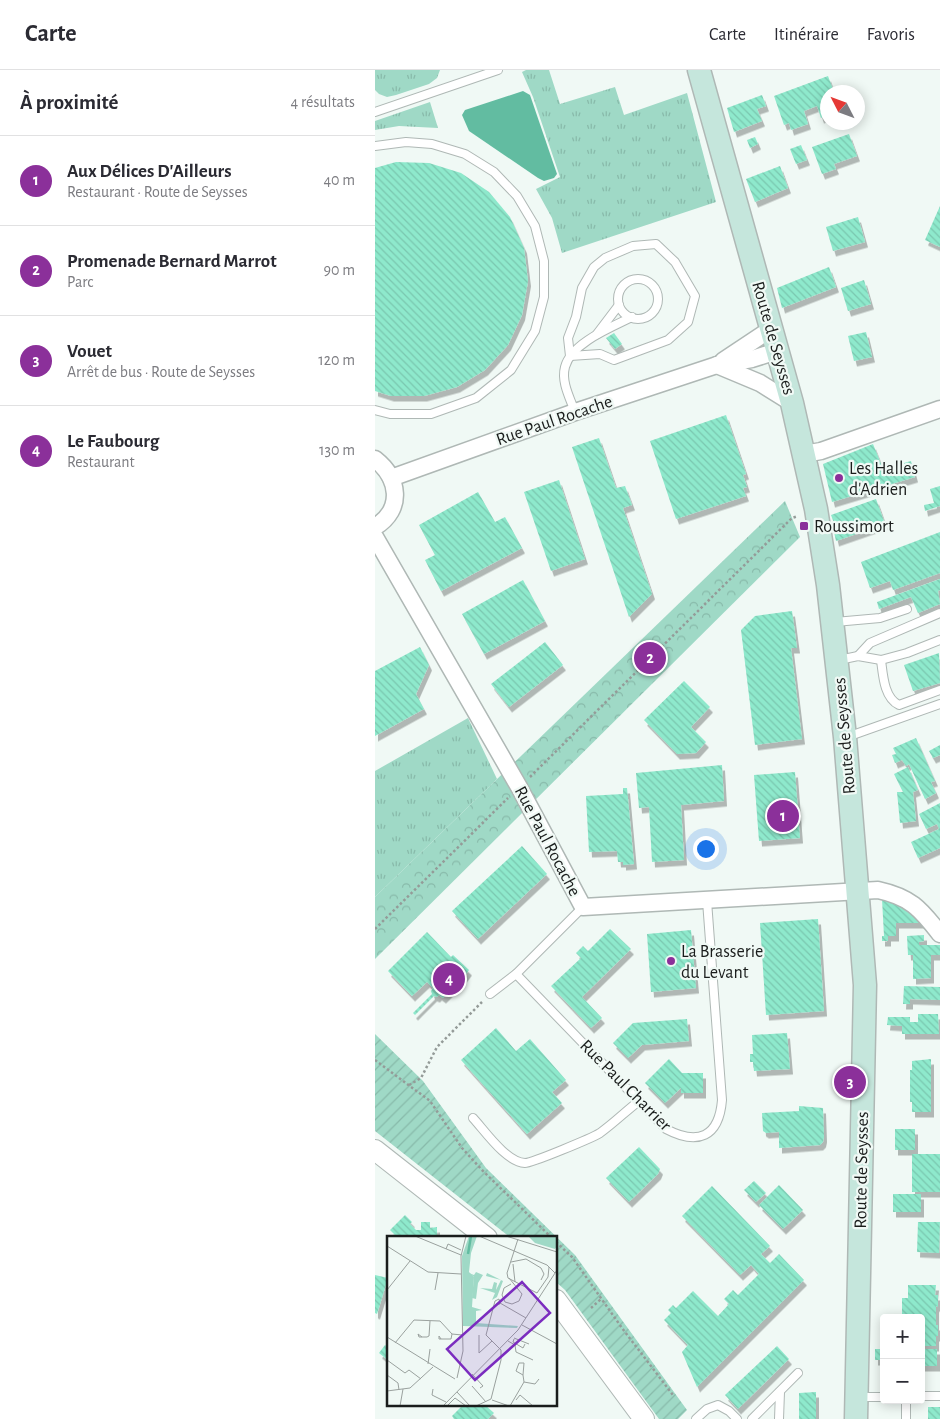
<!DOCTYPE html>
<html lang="fr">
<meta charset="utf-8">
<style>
:root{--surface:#fff;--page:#f2f2f3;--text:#2b2b33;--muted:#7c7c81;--line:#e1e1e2;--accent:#8b309a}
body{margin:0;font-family:"Alegreya Sans",sans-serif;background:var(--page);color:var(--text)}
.controls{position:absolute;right:15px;bottom:15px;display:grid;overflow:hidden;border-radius:5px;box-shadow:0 2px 12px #0003}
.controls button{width:45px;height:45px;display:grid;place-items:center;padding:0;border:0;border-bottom:1px solid var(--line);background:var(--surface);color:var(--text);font:25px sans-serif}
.compass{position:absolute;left:445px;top:15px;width:45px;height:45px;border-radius:50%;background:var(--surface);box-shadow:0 2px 12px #0003;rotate:312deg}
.you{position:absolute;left:330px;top:778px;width:18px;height:18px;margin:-12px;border:4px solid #fff;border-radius:50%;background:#1a73e8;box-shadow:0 0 0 8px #1a73e833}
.badge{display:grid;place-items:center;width:32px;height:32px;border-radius:50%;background:var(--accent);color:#fff;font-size:16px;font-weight:700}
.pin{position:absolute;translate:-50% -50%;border:2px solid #fff;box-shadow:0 1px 5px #0006}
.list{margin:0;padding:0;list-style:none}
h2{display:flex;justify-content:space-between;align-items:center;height:65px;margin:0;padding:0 20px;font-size:21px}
h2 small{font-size:16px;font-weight:400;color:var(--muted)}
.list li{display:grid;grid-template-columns:32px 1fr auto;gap:15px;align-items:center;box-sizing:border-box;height:90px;padding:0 20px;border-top:1px solid var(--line)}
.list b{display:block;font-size:19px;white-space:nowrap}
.list p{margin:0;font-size:16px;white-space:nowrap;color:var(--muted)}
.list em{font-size:16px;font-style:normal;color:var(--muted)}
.map{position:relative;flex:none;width:565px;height:1349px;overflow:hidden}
header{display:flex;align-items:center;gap:30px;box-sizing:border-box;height:70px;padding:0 25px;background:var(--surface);border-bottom:1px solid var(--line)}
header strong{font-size:24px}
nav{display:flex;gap:28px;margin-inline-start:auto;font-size:18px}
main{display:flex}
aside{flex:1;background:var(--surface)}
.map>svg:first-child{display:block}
</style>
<header>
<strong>Carte</strong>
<nav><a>Carte</a><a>Itinéraire</a><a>Favoris</a></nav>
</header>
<main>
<aside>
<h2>À proximité<small>4 résultats</small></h2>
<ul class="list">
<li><span class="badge">1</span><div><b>Aux Délices D'Ailleurs</b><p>Restaurant · Route de Seysses</p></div><em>40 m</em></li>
<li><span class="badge">2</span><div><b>Promenade Bernard Marrot</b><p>Parc</p></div><em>90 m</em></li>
<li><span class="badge">3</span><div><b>Vouet</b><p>Arrêt de bus · Route de Seysses</p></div><em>120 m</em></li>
<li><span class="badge">4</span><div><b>Le Faubourg</b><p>Restaurant</p></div><em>130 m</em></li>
</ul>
</aside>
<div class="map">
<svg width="565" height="1349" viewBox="0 0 565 1349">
<defs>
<pattern id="grass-tufts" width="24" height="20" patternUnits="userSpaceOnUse" patternTransform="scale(1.25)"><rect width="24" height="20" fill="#9fd9c6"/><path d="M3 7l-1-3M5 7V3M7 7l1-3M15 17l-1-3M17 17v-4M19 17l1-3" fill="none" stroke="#88baaa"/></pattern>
<pattern id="park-crowns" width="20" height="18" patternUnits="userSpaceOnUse" patternTransform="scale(1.25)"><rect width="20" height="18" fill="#9fd9c6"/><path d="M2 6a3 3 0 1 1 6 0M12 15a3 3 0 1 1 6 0" fill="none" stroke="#88baaa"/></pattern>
<pattern id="garden-furrows" width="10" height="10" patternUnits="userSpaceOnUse" patternTransform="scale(1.25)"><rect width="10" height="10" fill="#9fd9c6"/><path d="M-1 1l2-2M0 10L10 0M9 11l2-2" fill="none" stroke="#88baaa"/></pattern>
<pattern id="building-back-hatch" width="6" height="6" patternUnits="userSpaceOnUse" patternTransform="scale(1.25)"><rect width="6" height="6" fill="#8ee9cc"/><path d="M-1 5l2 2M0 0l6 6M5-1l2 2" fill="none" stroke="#7ac7af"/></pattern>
<filter id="shadow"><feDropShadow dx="3" dy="5.5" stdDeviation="0" flood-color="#0004"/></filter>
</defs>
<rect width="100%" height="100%" fill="#f0f9f5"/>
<g fill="url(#grass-tufts)">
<path d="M0 0H65L62 8 54 14 21 25 12 27 4 24 0 20Z"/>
<path d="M151 0H174L185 34 240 17 249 45 312 23 341 132 187 183 177 148 161 119 185 107 158 27 147 2Z"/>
<path d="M55 32 63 58 24 56 0 60V51Z"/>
<path d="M93 648 122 709 0 827V701Z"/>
</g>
<path fill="url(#park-crowns)" d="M410 431 425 467 0 889V827Z"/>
<path fill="url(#garden-furrows)" d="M0 964 48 1011 111 1098 200 1185 312 1340 303 1349H284L190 1220 181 1212V1168H136L0 1061Z"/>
<path fill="#62bca1" d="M148 21 155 25 182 104 179 108 169 111 163 108 94 61 87 45 90 40Z"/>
<g fill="url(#building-back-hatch)" filter="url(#shadow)">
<path d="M453 6 459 22H452V45L446 48 442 36 429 41 433 54 416 60 414 53 409 55 399 26Z"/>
<path d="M387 25 391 36 382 39 387 51 359 62 352 38Z"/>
<path d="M474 64 482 86 459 94 461 99 447 104 437 77Z"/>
<path d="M380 67 383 74 375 78 372 70Z"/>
<path d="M426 75 432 90 421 94 415 79Z"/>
<path d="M21 92 54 93 86 103 114 122 135 147 149 178 153 211 147 245 133 275 110 300 82 317 49 326H16L0 321V98Z"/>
<path d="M405 96 413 118 380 132 371 109Z"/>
<path d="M565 136V177L550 170Z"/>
<path d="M483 147 490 172 458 181 451 157Z"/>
<path d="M454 197 461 217 407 238 402 218Z"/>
<path d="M489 210 496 234 473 241 466 218Z"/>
<path d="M491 262 497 287 479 291 473 266Z"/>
<path d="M239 263 247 274 240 279 231 268Z"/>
<path d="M351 345 371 404 368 405 372 417 368 418 371 426 301 449 275 371Z"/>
<path d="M224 368 241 418 250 416 257 435 248 438 277 524 254 547 197 377Z"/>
<path d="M498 374 508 399 536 391 540 407 457 432 448 394Z"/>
<path d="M184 410 210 489 176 501 149 422Z"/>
<path d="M565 416V436L550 441 549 435 559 433 555 419Z"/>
<path d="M103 422 120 452 130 447 147 478 66 521 50 490 60 485 44 455Z"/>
<path d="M501 429 510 454 461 471 457 453H459L456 445Z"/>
<path d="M565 462V503L518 520 515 511 495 518 486 492Z"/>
<path d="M565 509V520L563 521 565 534 543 543 536 527 504 539 502 532Z"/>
<path d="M148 510 170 551 109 584 87 544Z"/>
<path d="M417 541 422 578H416L427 669 380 675 366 560 380 546Z"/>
<path d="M170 572 188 595 134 637 116 614Z"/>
<path d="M45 577 54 595 41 624 49 639 0 666V601Z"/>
<path d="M564 583 565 613 538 621 529 595Z"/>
<path d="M309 611 335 637 316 657 331 672 321 683 302 684 269 650Z"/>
<path d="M541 668 560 711 556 712 561 723 550 729 534 694 531 696 527 690 520 693 517 685 521 684 518 678Z"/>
<path d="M565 675V685L558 688 554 681Z"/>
<path d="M347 695 349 731 306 735 309 790 277 792 274 737 264 738 261 703Z"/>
<path d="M533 697 543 720 538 722 541 751 525 753 522 722H528L519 704Z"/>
<path d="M420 702 425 768 384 771 379 705Z"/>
<path d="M248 718H252L259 794 248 795V792H243L242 781 214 782 211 726 248 724Z"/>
<path d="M565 733V778L543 788 536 772 564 759 562 754 551 759 544 744Z"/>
<path d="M147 776 172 804 103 869 77 841Z"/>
<path d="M507 829 527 832V838L534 839 549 853H521V866H513V871H507V866H509Z"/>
<path d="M443 849 449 941 391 945 385 853Z"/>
<path d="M235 859 256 879 207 927 227 948 216 958 176 916 206 888 201 883 208 876 213 881Z"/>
<path d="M316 860 321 918 276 922 272 864Z"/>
<path d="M52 862 76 887 78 885 94 900 80 919 79 917 68 928 64 925 62 927 59 926 40 945 38 943 57 924 56 921 58 918 52 912 37 926 13 901Z"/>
<path d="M549 865V871L544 872V875H565V885H556V908L538 909V885H533L532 866Z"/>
<path d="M529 916 565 917V930L535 929V934H528Z"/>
<path d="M543 944H563L564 964H527V956L512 955 513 947H535V952H543Z"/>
<path d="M312 949 314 971 267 975 253 988 238 973 258 953Z"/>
<path d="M121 958 141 981 155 969 191 1010 177 1022 187 1033 152 1064 86 990Z"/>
<path d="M412 963 415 999 379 1001 378 992H375V984H378L377 965Z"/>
<path d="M294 989 307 1003H328V1023H306V1018L290 1033 270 1013Z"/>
<path d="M556 989V1042H537V1032H535V1000H537V991Z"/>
<path d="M424 1036 448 1038 449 1067 448 1072 445 1075 404 1078V1062L391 1063 388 1061 387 1043 424 1041Z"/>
<rect x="520" y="1059" width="20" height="21"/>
<path d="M264 1077 285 1099 283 1104 254 1132 231 1108Z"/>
<rect x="537" y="1084" width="28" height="38"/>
<path d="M379 1111 391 1123 381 1132 369 1120Z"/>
<path d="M404 1115 428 1140 408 1159 384 1135Z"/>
<path d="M337 1116 395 1176 386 1184 395 1193 404 1184 429 1210 322 1317 307 1282 313 1275 289 1250 296 1243 293 1240 298 1235 301 1238 318 1221 343 1246 354 1234 349 1229 358 1220 363 1225 384 1204 376 1195 365 1205 307 1146Z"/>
<rect x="518" y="1124" width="28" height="18"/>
<path d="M30 1145 37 1152 35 1154 41 1160H46V1152H55V1158L62 1157V1168H23L15 1160Z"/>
<path d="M543 1152H565L564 1183 542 1182Z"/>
<path d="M0 1205 13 1208 2 1244 0 1243Z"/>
<path d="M533 1215H561L560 1225H563V1237L561 1236V1255H563V1266H561V1276H546V1248H527V1228H533Z"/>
<path d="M10 1275 14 1278V1291L4 1283Z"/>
<path d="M402 1276 414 1289 363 1339 350 1325Z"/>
<rect x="500" y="1279" width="9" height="11"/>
<rect x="546" y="1279" width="16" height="17"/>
<path d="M441 1322V1349H424V1323Z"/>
<path d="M88 1335H110L119 1343 113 1349H79L77 1346Z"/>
<rect x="553" y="1337" width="12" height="12"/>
</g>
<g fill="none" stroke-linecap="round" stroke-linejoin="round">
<defs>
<g id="service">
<path d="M0 42 123 0"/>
<path d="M0 76 31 72 57 74 90 84 119 102 142 126 160 156 169 191V227L160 261 136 300 101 328 56 344H15L0 340"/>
<path d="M281 174 300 192 320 226 313 252 293 270 239 290 225 284 195 286 193 268 201 247 207 218 219 197 230 188 258 176Z"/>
<circle cx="263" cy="229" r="20"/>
<path d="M222 264 244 235"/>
<path d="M200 342C195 328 186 312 190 297 196 273 237 257 257 247"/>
<path d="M460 552 505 548 532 539"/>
<path d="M483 586 495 573 565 543"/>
<path d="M464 590 483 586 506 590 532 583 565 570"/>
<path d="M506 590C508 605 509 628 524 635L565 620"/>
<path d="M472 667 565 634"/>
<path d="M141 904 291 1059C323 1076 344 1067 347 1030L332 831"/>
<path d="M115 924 141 904 208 837"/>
<path d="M98 1048C110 1061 131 1092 150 1093 157 1093 217 1068 225 1063 239 1053 251 1041 264 1031"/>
<path d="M546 1326H565"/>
<path d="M483 1327H509"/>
<path d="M531 1330V1349"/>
<path d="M321 1349 332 1339 343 1335 354 1341 362 1349"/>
<path d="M377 1349 423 1303"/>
<path d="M404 1349 405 1322"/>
</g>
<g id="minor">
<path d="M348 291 396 259"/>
<path d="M342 295 385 313 417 333"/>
<path d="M429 384 446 381 565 339"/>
<path d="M0 389C24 408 29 439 0 457"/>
<path d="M16 408 200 342 342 295 377 289 402 281"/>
<path d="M0 467 144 717 208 837 503 820C535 827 545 838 565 864"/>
</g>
<g id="tertiary">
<path d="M0 1080 112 1168"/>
<path d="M181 1230 269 1349"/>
</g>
<path id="secondary" d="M324 0 417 333 441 439 453 515 470 667 490 915 481 1349"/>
</defs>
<use href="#service" stroke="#afb8b5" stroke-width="10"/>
<use href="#minor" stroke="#afb8b5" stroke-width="19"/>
<use href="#tertiary" stroke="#afb8b5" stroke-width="22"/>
<use href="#secondary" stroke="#afb8b5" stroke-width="25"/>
<g stroke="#949b98" stroke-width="2.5" stroke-dasharray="2.5 2.5" stroke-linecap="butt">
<path d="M155 707 417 448 423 446"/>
<path d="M0 859 133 728"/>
<path d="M0 990 55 1031 87 1078 107 1100 177 1168"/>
<path d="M34 1015 46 1008 62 977 107 932"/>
<path d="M181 1172 197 1187 247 1258 298 1325"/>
<path d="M216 1238 226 1229"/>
</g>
<use href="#service" stroke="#fff" stroke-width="8"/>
<use href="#minor" stroke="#fff" stroke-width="16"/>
<use href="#tertiary" stroke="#fff" stroke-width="20"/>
<use href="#secondary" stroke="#c5e6dc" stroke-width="22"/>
</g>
<g fill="#8b309a" stroke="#f0f9f5" stroke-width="2">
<circle cx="464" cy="408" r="5"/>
<rect x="424" y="451" width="10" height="10" rx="2.5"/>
<circle cx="296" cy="891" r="5"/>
</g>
<g text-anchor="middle" stroke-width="4.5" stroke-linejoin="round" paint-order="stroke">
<g font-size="18" fill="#1a1d1c" stroke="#f0f9f5">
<text transform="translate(399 268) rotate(74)" y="6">Route de Seysses</text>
<text transform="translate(179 350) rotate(-19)" y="6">Rue Paul Rocache</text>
<text transform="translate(469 666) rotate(-95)" y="6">Route de Seysses</text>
<text transform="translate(173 771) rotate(62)" y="6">Rue Paul Rocache</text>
<text transform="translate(251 1015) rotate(45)" y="6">Rue Paul Charrier</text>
<text transform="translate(486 1100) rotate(-89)" y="6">Route de Seysses</text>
</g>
<g font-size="18" fill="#1a1d1c" stroke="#f0f9f5" text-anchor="start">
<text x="474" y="404">Les Halles<tspan x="474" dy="21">d'Adrien</tspan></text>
<text x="439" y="462">Roussimort</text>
<text x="306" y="887">La Brasserie<tspan x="306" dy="21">du Levant</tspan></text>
</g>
</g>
<g transform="translate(12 1166)">
<rect width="170" height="170" fill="#f0f9f5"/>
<path d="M89 36 96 39 91 47 89 63 85 62 87 41 82 37 87 39ZM100 37 116 45 110 61 105 64 108 57 93 52 105 53 107 46 110 47 109 54 114 44 99 40Z" fill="#9fd9c6"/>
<path d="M82 0H90L84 17 82 36 87 41 85 71 95 74 89 75V87L131 90 130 92 76 90 75 20Z" fill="#9fd9c6"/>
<path d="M141 0H170V10L168 13 148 7Z" fill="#9fd9c6"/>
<path fill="none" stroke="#62bca1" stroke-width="2.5" d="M81 18 84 0"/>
<path fill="none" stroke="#9aa19e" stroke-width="1" d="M28 0 74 19M92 0 160 29 168 37M119 0 170 16M131 3 120 37 121 42 150 57 161 41 162 31M0 10 41 36 74 38M59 13 61 8 74 14M124 26 139 23 154 32 157 38 154 44M126 28 128 46M122 42 135 58 132 65 125 68 118 66 115 59 117 52 124 48M0 54 23 25M48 54 51 37M113 67 139 82M135 89 170 108M92 99V117L105 105M0 101 68 143M35 101 31 98 32 101H40L42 100 43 85M127 102 142 108M54 103 52 100V103H64L65 98M127 103 126 106 136 112 138 108M121 105 128 109 129 116 146 124M8 107 27 84 53 85 65 98 75 99M0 124 18 137 22 134 34 143M41 128 43 113M85 138 96 150 93 152M0 139 11 147 12 154M136 139 137 127H132L129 135 136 139 137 146M70 142 76 115 74 20 79 0M85 150 99 166M46 153 45 159 59 166M0 155 23 152 46 131M70 156 83 170M105 164 122 170M129 164 133 159 146 170M13 170 16 153M56 170 131 94 170 34M60 170 68 162 79 170M89 170 104 163 114 124V114L99 99 108 65 112 63 113 68H109M123 170 137 146 148 148 152 143"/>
<path fill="#7b2cbf" fill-opacity="0.15" stroke="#7b2cbf" stroke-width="2.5" d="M135 46 163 77 88 144 60 113Z"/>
<rect width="170" height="170" fill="none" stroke="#1a1d1c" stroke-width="2.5"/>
</g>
</svg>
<div class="controls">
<button>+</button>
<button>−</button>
</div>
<svg class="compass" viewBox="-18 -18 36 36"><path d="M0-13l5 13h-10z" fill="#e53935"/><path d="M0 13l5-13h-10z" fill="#7c7c81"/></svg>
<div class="you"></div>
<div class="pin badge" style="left:408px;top:746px">1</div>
<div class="pin badge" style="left:275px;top:588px">2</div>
<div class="pin badge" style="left:475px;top:1012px">3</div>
<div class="pin badge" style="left:74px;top:909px">4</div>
</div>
</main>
